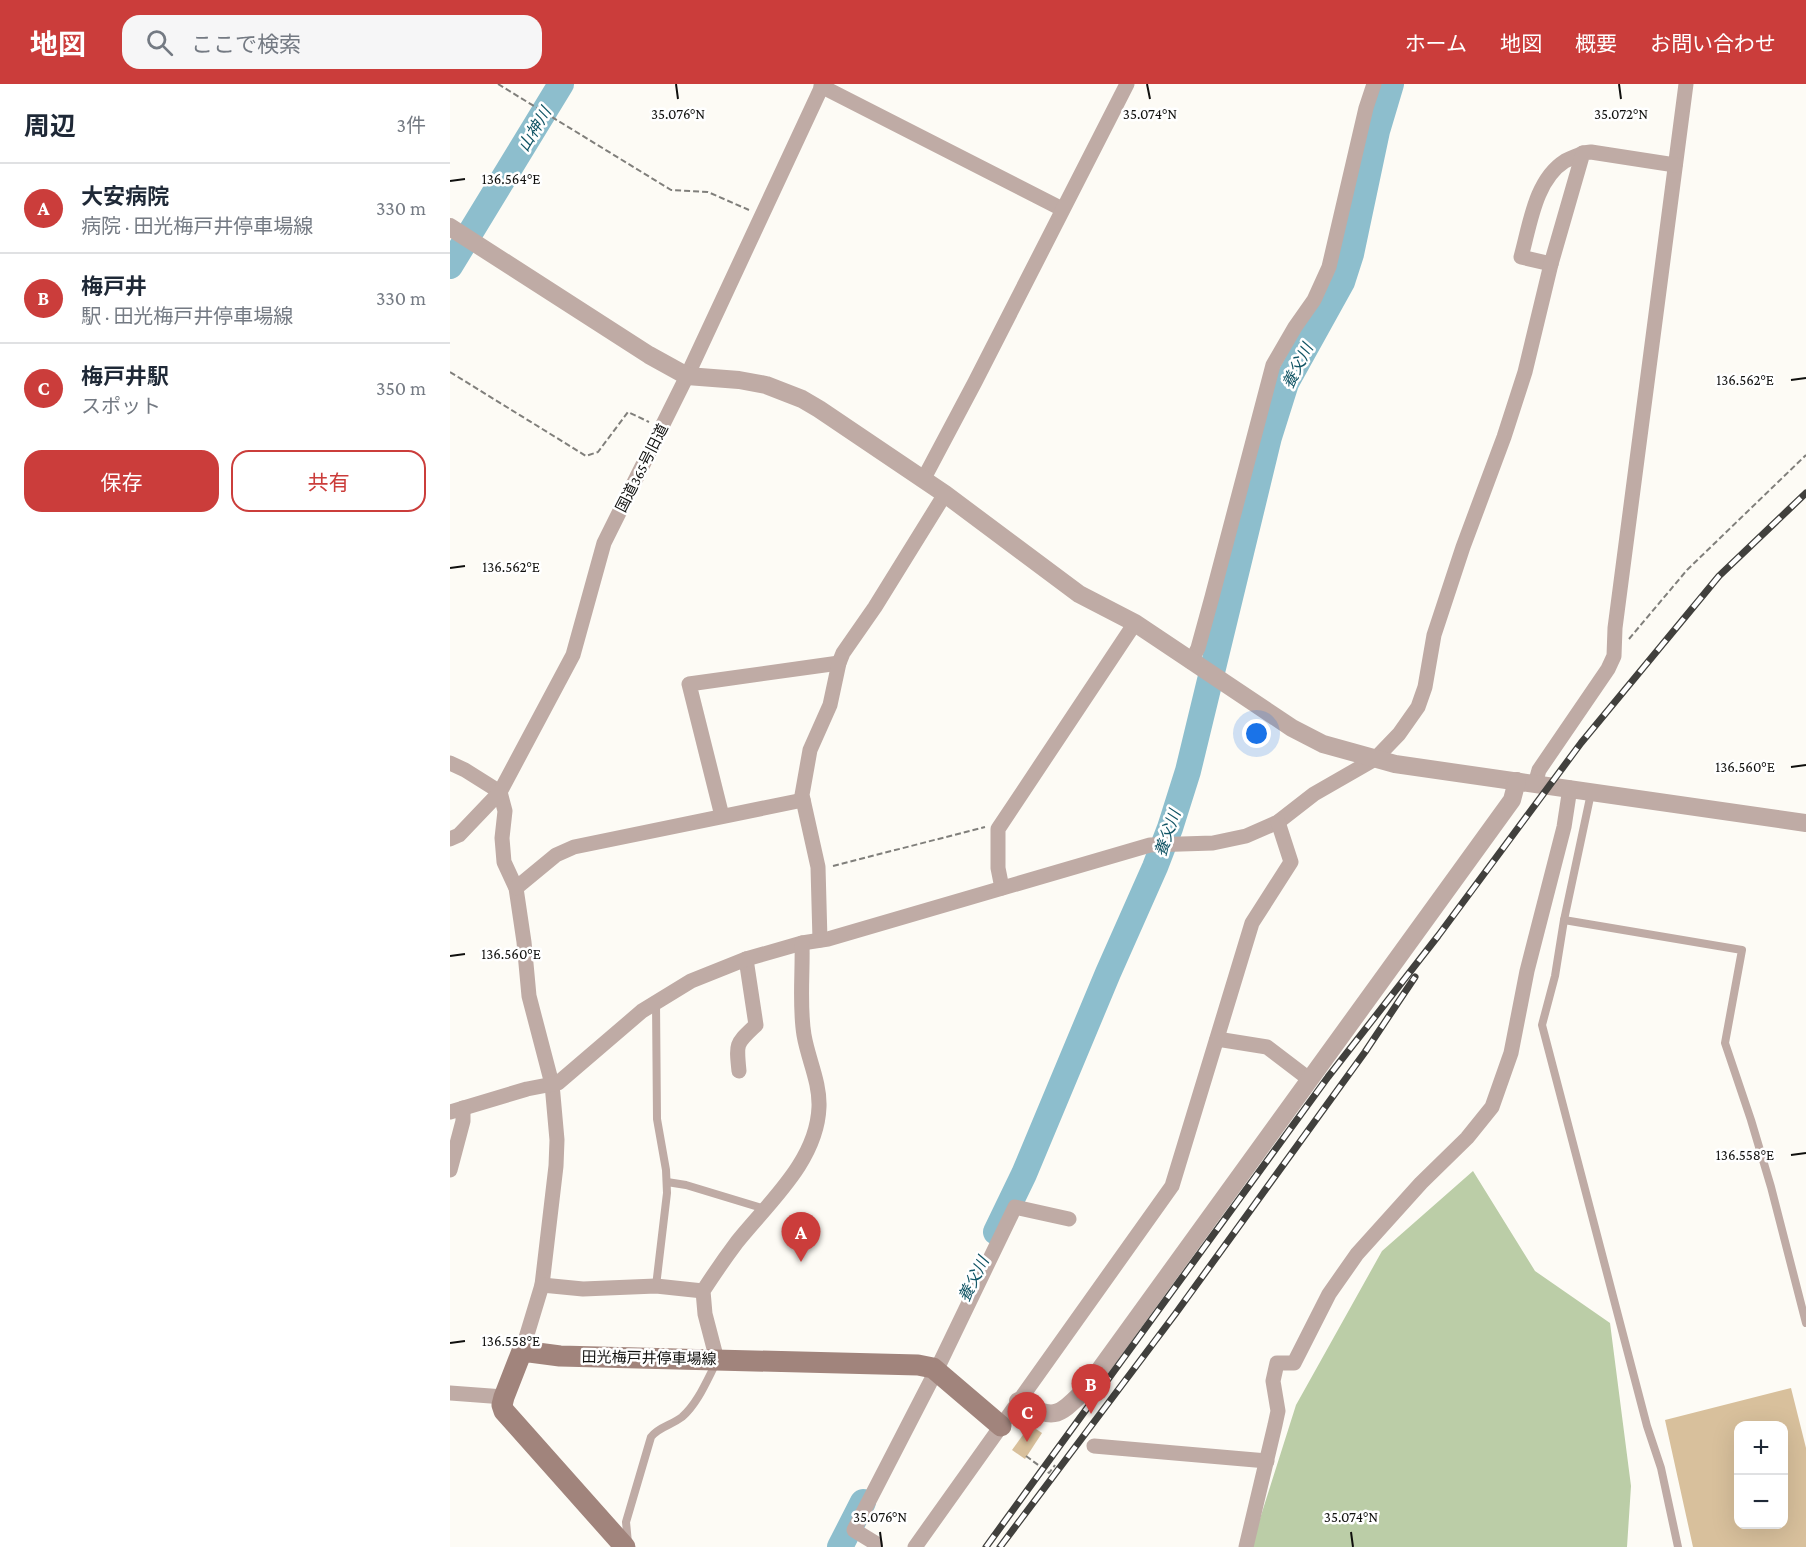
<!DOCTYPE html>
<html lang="ja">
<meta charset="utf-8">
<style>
:root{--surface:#fff;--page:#f6f6f7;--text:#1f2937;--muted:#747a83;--line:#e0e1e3;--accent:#cb3d3b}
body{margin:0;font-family:"Crimson Pro","Noto Sans JP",serif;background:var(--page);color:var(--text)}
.controls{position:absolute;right:18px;bottom:18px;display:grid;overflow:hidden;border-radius:12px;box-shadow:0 6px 24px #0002}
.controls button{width:54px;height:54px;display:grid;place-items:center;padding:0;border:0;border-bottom:2px solid var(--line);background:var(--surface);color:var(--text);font:30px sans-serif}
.you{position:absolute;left:807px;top:650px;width:21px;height:21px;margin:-15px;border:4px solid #fff;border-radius:50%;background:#1a73e8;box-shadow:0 0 0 9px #1a73e833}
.badge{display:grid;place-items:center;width:39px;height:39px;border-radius:50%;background:var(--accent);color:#fff;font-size:20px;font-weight:700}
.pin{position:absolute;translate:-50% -50px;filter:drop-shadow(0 2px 3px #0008)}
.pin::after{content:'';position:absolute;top:32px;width:21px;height:18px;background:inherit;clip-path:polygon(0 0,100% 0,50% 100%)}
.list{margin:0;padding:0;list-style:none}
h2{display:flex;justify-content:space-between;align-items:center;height:78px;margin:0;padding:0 24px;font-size:26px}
h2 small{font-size:20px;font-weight:400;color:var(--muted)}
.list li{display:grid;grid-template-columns:39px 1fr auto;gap:18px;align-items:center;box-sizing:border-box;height:90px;padding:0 24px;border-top:2px solid var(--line)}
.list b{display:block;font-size:22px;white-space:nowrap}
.list p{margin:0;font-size:20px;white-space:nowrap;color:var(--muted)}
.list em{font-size:20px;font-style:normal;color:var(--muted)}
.actions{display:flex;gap:12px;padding:18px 24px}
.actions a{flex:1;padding:14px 0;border:2px solid var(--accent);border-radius:18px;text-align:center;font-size:21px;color:var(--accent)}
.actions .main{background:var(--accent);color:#fff}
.icon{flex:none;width:33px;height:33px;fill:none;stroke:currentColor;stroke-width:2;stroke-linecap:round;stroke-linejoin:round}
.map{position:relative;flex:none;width:1356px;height:1463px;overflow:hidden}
header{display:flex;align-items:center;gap:36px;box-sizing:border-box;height:84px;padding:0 30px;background:var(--accent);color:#fff}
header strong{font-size:28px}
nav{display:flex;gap:33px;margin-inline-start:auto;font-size:21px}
.search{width:420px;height:54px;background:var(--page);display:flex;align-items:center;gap:15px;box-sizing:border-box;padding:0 21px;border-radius:18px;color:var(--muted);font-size:22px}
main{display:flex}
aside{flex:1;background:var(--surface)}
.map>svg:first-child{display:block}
</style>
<header>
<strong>地図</strong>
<div class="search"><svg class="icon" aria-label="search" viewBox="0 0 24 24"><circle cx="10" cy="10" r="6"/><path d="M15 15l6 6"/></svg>ここで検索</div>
<nav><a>ホーム</a><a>地図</a><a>概要</a><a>お問い合わせ</a></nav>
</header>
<main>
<aside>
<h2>周辺<small>3件</small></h2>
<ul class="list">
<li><span class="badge">A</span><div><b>大安病院</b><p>病院 · 田光梅戸井停車場線</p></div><em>330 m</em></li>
<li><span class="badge">B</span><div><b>梅戸井</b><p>駅 · 田光梅戸井停車場線</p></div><em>330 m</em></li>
<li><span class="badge">C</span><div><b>梅戸井駅</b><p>スポット</p></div><em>350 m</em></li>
</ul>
<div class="actions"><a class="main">保存</a><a>共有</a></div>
</aside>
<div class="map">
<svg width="1356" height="1463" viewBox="0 0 1356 1463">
<rect width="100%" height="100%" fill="#fdfbf5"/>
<path fill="#bbcda7" d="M1023 1087 1085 1187 1160 1239 1181 1402 1177 1463H801L846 1321 932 1167Z"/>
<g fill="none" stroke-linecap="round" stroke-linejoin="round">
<g stroke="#8dbecd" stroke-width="26">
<path d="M0 182 111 0"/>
<path d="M546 1148 574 1090 658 889 705 783 720 744 738 687 819 353 836 299 892 198 901 170 927 47 941 0"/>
<path d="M390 1463 413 1418"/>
</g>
</g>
<g fill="#d8c09c" fill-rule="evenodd">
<path d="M1341 1304 1356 1364V1463H1243L1215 1336ZM1288 1341H1334V1440H1288Z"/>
<path d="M580 1341 592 1349 575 1375 562 1366Z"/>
</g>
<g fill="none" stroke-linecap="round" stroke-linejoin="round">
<g stroke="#807f7b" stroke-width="2" stroke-dasharray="6 3" stroke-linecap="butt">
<path d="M48 0 221 106 258 108 299 126"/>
<path d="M0 288 136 372 148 368 178 328 199 338"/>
<path d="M1179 555 1237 486 1356 371"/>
<path d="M383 782 535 743"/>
<path d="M576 1372 599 1389 605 1381"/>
</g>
<g stroke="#bfaba5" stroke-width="8">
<path d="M1141 709 1114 836 1105 892 1092 941 1197 1342 1211 1384 1228 1463"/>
<path d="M1114 836 1292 866 1275 959 1301 1036 1321 1103 1356 1239"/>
<path d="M206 918 207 1035 216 1086 217 1109 206 1202"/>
<path d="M217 1098 236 1101 315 1125"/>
<path d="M178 1459 176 1438 201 1353C208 1343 222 1341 232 1333 248 1319 257 1296 267 1277"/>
</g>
<g stroke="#bfaba5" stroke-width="15">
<path d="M371 2 612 125"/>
<path d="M1101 180 1071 173C1080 141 1085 96 1115 77 1121 74 1127 72 1133 69"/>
<path d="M473 396 525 298 677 0"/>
<path d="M741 578 748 564 762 513 823 281 845 243 864 216 879 183 916 24 924 0"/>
<path d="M0 679 15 686 50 708 55 727 52 754 54 778 66 804 74 858 79 912 102 1000 107 1056 106 1082 92 1201 72 1267"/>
<path d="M1085 700 1089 686 1158 585 1164 572 1165 544 1236 0"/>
<path d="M272 732 239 600 389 579"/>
<path d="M0 755 9 751 50 708 123 571 154 459 237 292 373 0"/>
<path d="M66 804 106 771 124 763 353 716"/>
<path d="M552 804 548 784V745L685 539"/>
<path d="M370 856 368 783 352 711 360 666 380 621 389 579 393 569 425 523 495 410"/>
<path d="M767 955 817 963 859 995"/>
<path d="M289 987C286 958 286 960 306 941L296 875"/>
<path d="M0 1028 77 1005 108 999 192 927 241 897 296 875 352 859 378 855 700 761 763 759 796 752 828 738 864 710 925 675 949 650 968 623 975 603 984 551 1013 463 1054 353 1075 288 1101 180 1133 69 1141 68 1225 81"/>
<path d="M0 1086 13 1037V1024"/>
<path d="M92 1201 133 1205 206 1202 253 1207"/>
<path d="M267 1276 255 1230 253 1207C264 1190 275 1174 287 1158 319 1118 367 1077 369 1023 370 998 358 975 354 951 349 921 353 889 352 859"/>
<path d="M0 1309 54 1313"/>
<path d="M644 1362 817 1377"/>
<path d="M425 1463V1459L404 1446 486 1287 565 1123 619 1135"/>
<path d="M465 1463 722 1102 802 839 841 778 828 738"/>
<path d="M796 1463 825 1341 828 1327 823 1297 827 1279H844L879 1210 907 1170 971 1099 1017 1054 1042 1023 1061 969 1077 887 1114 743 1120 704"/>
</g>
<g stroke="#bfaba5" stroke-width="18">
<path d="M0 143 199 271 237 292 289 296 316 301 352 315 369 325 495 410 629 510 685 539 842 644 873 660 945 680 1356 739"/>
<path d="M568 1317C605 1336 606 1334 635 1306L1062 716 1067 697"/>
</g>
<path stroke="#a1847c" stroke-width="21" d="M175 1463 54 1327 52 1321 54 1313 72 1267 110 1272 468 1281 483 1284 551 1342"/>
<defs>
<g id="rail">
<path d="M536 1463 878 993 988 852 1131 659 1269 492 1356 409"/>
<path d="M550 1463 726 1229 915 968 965 893"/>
</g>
</defs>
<use href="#rail" stroke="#41403d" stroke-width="7"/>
<use href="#rail" stroke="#fff" stroke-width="4.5" stroke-dasharray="14" stroke-linecap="butt"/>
</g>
<path fill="none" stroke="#10100e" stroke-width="2" d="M226 0 228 15M697 0 700 15M1169 0 1171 15M0 97 15 95M1341 296 1356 294M0 484 15 482M1341 683 1356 681M0 872 15 870M1341 1071 1356 1069M0 1259 15 1257M430 1448 432 1463M901 1448 903 1463"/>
<g text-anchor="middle" stroke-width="5" stroke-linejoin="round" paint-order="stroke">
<g font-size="15" fill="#10100e" stroke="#fff">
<text transform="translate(192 384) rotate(-63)" y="5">国道365号旧道</text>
<text transform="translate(199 1274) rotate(1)" y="5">田光梅戸井停車場線</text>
</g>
<g font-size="16" font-style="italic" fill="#125565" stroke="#fff">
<text transform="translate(84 45) rotate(-59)" y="6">山神川</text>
<text transform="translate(847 282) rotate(-63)" y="6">養父川</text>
<text transform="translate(717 749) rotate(-71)" y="6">養父川</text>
<text transform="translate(523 1195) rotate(-64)" y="6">養父川</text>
</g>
</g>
<g font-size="15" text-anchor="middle" fill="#10100e" stroke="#fff" stroke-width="5" stroke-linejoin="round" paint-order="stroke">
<text x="228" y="35">35.076°N</text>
<text x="700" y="35">35.074°N</text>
<text x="1171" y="35">35.072°N</text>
<text x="61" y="100">136.564°E</text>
<text x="1295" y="301">136.562°E</text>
<text x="61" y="488">136.562°E</text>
<text x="1295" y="688">136.560°E</text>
<text x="61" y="875">136.560°E</text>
<text x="1295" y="1076">136.558°E</text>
<text x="61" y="1262">136.558°E</text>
<text x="430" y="1438">35.076°N</text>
<text x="901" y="1438">35.074°N</text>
</g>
</svg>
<div class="controls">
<button>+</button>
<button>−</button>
</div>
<div class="you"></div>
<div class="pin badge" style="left:351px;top:1178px">A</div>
<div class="pin badge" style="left:641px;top:1330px">B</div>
<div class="pin badge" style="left:577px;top:1358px">C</div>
</div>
</main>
